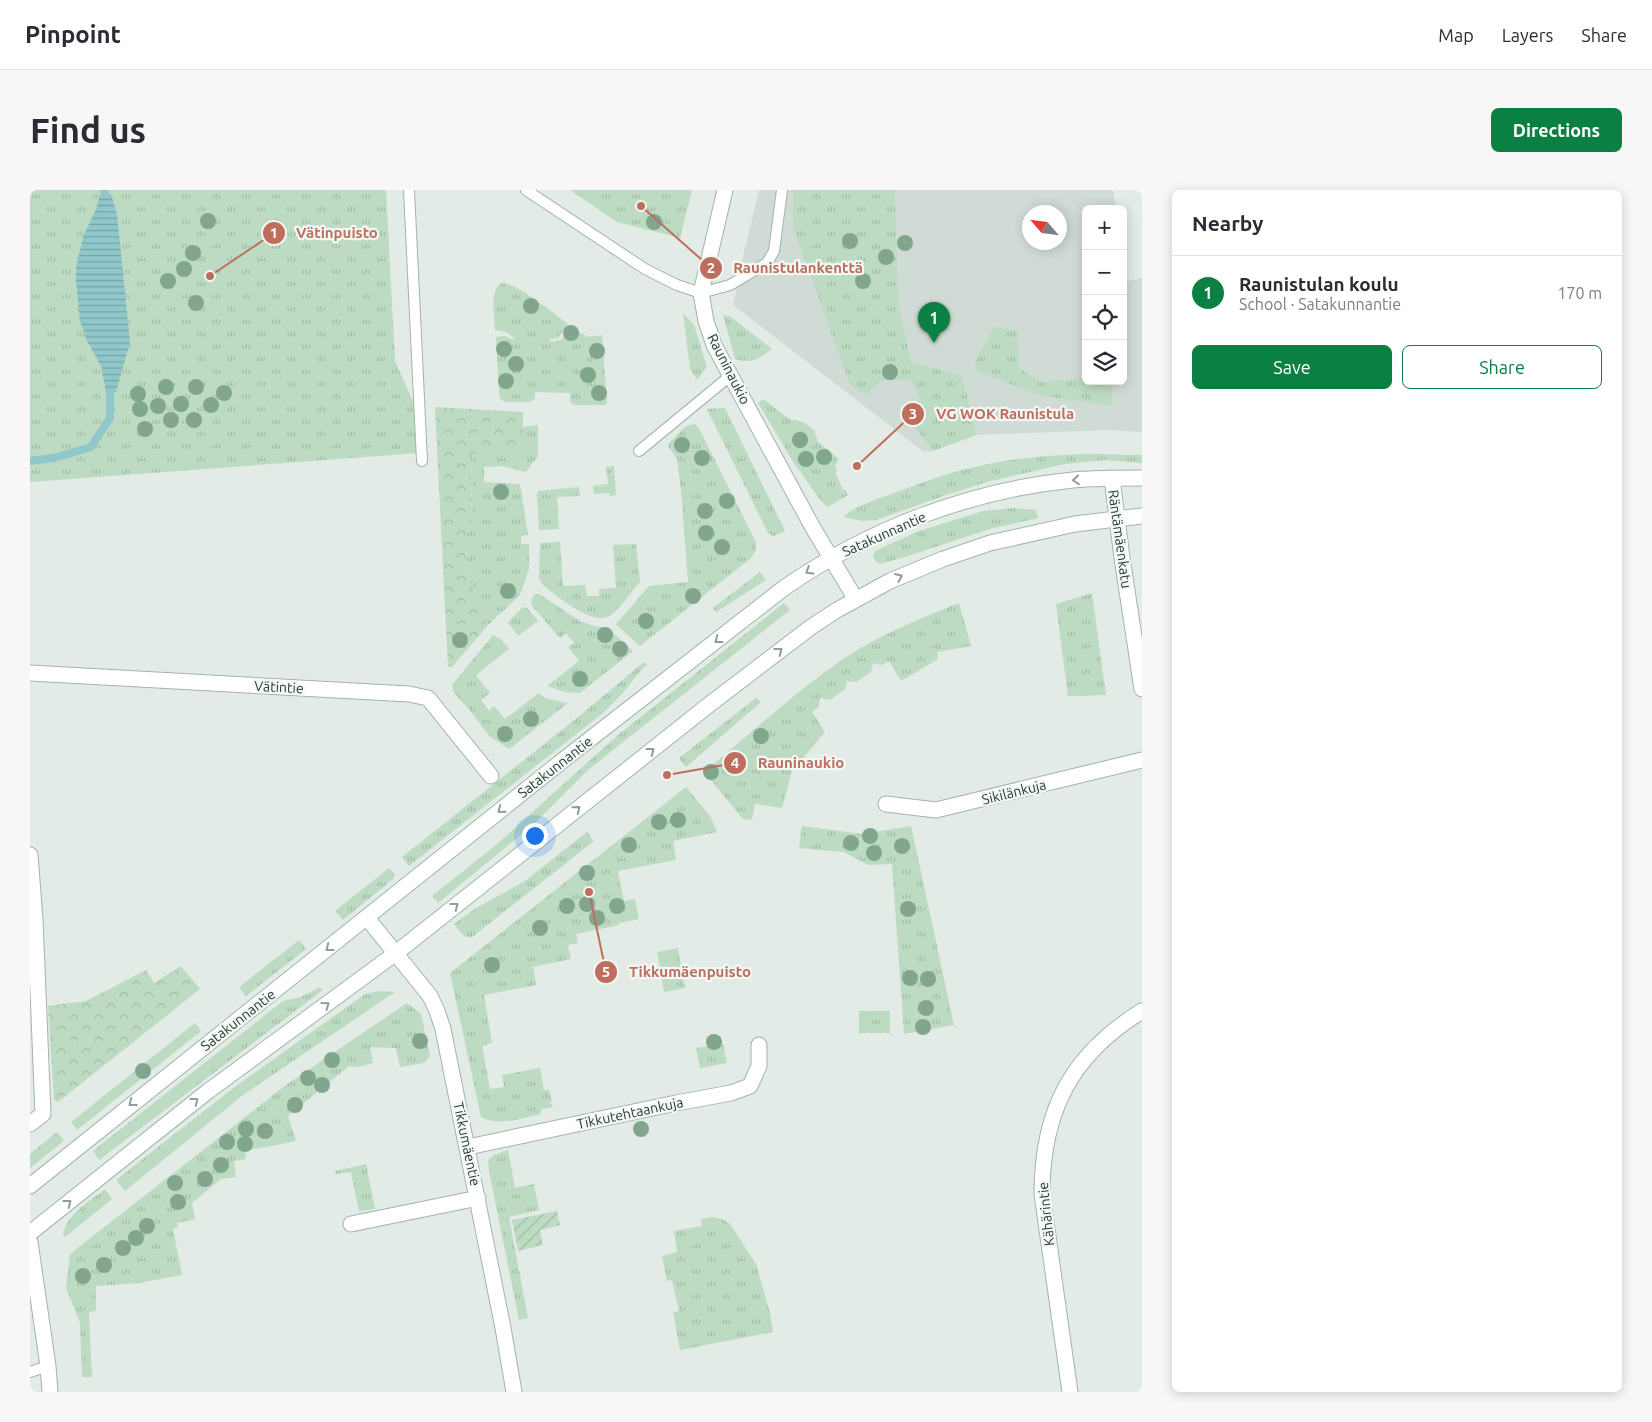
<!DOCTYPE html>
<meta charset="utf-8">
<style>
:root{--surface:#fff;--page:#f7f7f7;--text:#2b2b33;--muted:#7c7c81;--line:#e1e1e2;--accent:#0b8043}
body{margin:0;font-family:Ubuntu,sans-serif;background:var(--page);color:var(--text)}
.controls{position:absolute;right:15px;top:15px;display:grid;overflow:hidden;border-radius:8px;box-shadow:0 2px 12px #0003}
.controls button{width:45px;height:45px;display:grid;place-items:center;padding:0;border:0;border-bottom:1px solid var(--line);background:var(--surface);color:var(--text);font:25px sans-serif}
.compass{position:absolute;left:992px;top:15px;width:45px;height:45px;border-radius:50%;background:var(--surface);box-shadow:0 2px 12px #0003;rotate:298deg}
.you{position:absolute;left:504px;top:645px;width:18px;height:18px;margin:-12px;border:4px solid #fff;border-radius:50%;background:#1a73e8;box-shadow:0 0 0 8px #1a73e833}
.badge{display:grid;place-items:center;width:32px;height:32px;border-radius:50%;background:var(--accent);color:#fff;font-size:16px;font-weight:700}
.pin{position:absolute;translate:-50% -41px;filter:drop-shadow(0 1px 2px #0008)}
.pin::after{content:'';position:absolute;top:26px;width:18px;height:15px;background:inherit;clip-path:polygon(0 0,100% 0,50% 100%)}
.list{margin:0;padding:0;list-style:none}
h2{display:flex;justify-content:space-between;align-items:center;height:65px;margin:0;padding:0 20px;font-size:21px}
h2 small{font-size:16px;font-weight:400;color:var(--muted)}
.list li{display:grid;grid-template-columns:32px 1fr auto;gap:15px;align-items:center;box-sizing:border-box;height:75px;padding:0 20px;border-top:1px solid var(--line)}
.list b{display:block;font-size:19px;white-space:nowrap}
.list p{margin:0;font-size:16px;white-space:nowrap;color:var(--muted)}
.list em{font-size:16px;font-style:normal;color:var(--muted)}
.actions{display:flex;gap:10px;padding:15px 20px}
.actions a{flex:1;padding:11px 0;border:1px solid var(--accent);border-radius:8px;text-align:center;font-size:18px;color:var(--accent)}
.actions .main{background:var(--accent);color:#fff}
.icon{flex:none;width:28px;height:28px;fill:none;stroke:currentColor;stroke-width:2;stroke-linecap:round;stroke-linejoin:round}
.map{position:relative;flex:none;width:1112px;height:1202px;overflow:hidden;border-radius:8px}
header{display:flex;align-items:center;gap:30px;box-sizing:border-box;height:70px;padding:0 25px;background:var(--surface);border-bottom:1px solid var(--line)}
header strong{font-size:24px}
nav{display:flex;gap:28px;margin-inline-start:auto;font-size:18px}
.intro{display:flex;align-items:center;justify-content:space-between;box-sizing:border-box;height:120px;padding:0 30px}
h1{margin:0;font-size:35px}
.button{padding:12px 22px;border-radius:8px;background:var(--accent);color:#fff;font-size:18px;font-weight:700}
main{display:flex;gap:30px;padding:0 30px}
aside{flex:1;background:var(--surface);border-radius:8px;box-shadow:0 2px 12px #0003}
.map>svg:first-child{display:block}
</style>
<header>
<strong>Pinpoint</strong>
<nav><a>Map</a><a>Layers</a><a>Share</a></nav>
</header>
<div class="intro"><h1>Find us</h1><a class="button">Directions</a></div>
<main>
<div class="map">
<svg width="1112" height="1202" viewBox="0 0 1112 1202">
<defs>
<pattern id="grass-tufts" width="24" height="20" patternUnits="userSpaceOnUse" patternTransform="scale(1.25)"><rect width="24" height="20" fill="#bddac2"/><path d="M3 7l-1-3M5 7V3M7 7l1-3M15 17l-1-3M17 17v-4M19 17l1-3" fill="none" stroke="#a2bca7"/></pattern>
<pattern id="forest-crowns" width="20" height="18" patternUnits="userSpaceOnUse" patternTransform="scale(1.25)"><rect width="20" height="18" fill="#bddac2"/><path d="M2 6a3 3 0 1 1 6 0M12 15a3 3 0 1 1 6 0" fill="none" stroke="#a2bca7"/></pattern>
<pattern id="garden-furrows" width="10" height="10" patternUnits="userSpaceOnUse" patternTransform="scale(1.25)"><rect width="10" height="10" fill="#bddac2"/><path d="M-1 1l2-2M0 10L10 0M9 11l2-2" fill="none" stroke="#a2bca7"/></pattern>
<pattern id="water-rules" width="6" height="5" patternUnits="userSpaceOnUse" patternTransform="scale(1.25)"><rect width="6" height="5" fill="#90c7cb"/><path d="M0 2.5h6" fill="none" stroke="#75a3a5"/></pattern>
</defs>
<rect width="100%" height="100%" fill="#e2ebe6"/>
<path fill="#d1dbd5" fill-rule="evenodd" d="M729 0H1083L1086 19H1056V191H1093V72L1096 91 1112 88V242L1079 240 946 245 903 261 894 262 703 115 712 71ZM999 22H1030V52H999Z"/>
<g fill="url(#grass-tufts)">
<path d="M0 0H356L365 171 385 216 389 263 0 292Z"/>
<path d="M540 0H662L650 48 587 32Z"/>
<path d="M763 0H865L868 112 881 172 932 186 946 245 903 261 882 234 890 206 880 190H851L838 204 827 200 819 192 763 37Z"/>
<path d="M472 93C488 94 524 124 538 134L528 148 520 149V152L531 150 541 137 558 147 572 145 577 213 575 215H543L540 211V203L505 202V208L501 212H476L471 210 469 204 466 147 475 146 483 150 484 148 476 142 465 140C465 126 458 102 472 93Z"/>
<path d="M653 123 664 135 677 177 667 190 660 178Z"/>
<path d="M693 125 701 127 742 159C728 169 723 174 705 169Z"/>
<path d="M964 137 987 140 989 178 1011 192 1056 188V191H1083L1081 216 1009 205 947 181 945 172Z"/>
<path d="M733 209 761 230H766L775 233 784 240 788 252 809 269 805 276 807 281 805 282 813 300 815 299 818 305 798 317 791 311 762 270 728 213Z"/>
<path d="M695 218 755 341 744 346 739 344 737 341 677 219Z"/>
<path d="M665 234 670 240 726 352V360L721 368 610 456 586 434 619 396 658 392 651 301 647 269 638 256 639 253 656 236Z"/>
<path d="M508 235V266L496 282 472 276 454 277V292L490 294 498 345 491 346V354H499V379L490 405 458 435 439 387 435 351 442 330 441 263 493 258V237Z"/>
<path d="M1056 264 1112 265V273L1075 270 1035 274 957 292 916 305 846 330 833 331 813 327C823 317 847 309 861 304 889 294 916 283 945 277 982 268 1019 265 1056 264Z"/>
<path d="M584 276 586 305 580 306 579 303 564 304 563 296 578 294 576 277Z"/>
<path d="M549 297 550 306 527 307 529 339 509 340 507 304 509 301Z"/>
<path d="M983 318 1006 320 1008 328 960 339 881 365 850 374 845 371 843 366 845 361 889 341 953 321Z"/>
<path d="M530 352 533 396 555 395 557 406H569V399L586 398 583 355 606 354 610 392C601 402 592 416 581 425 564 438 527 406 513 395L509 388 510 353Z"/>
<path d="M730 382 736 390 686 422 683 418Z"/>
<path d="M1062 403 1076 505 1038 506 1026 414Z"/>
<path d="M505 404H509L550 431 563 436 578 438 603 461 550 503 535 502 517 496 549 471 538 457 544 453 536 443 530 448 502 416 501 410Z"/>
<path d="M754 413 760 420 559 579 504 634 408 713 402 706 466 655 588 545Z"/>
<path d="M929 413 941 456 907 462 908 469 871 491 859 471 852 475 843 473 841 482 826 492 817 491 815 499 800 510 790 508 789 517 782 522 795 542 762 581 752 618 725 614 722 630 713 629 674 582C720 544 764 503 813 469 849 445 889 429 929 413Z"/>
<path d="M493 417 497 418 508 431 488 446 478 432Z"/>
<path d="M463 445 471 449 479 459 446 485 460 503 451 510 459 521 464 516 475 529 509 503 514 508 538 513 479 559 459 546 439 519 424 503 422 495Z"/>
<path d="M614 472 617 475 611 480 591 505 573 523 379 676 372 667 542 532Z"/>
<path d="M726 508 731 512 656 577 649 568Z"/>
<path d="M656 597 680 626 687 642 643 651 646 670 588 681 594 711 605 709 609 729 589 733V735L546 744 548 753 538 755 541 769 503 777 506 795 454 805 462 853 452 856 460 899 474 897 472 885 510 878 514 900H519L522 911 519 913 522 914 523 917 511 919V924C492 928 469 937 451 927L420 783Z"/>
<path d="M772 636 832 644 881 636 924 835 874 844 862 674 838 675 814 662 769 658Z"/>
<path d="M557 642 564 651 442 747C433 749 429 740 424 734L443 720 495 691Z"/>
<path d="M359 678 365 685 363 689 313 730 305 721Z"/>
<path d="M269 750 276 759 216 806 209 797Z"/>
<path d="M648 758 655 798 634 802 627 762Z"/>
<path d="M290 797 293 800 69 970 63 961 253 811 271 807Z"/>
<path d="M350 801 365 802 213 905 95 1001 86 990 206 896 335 804Z"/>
<path d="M377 813 391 824 400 866 394 873 370 877 366 858 340 857 343 873 328 877 319 876 258 926 266 951 215 961 216 969 204 971 206 987 191 989 162 1013 165 1029 147 1033 148 1037 143 1039 152 1085 109 1093 66 1096V1121L59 1122 62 1187H52L50 1133 36 1098 40 1064 256 895Z"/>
<rect x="829" y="821" width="31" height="22"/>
<path d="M165 833 171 841 47 940 41 932Z"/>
<path d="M693 854 697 873 670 878 666 858Z"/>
<path d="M27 942 34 951 0 978V964Z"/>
<path d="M478 960 485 998 504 994 509 1020 479 1027 498 1128 489 1130 460 986 458 970 464 965Z"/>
<path d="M336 974 345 1019 329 1021 321 982 306 984 305 981Z"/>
<path d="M75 999 82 1009 35 1047 33 1044C37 1024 60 1011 75 999Z"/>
<path d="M682 1027 692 1029 700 1034 726 1074 740 1123 743 1142 650 1160 643 1122 649 1121 642 1090 637 1091 632 1066 647 1062 644 1041 672 1036 671 1029Z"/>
</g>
<g fill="url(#forest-crowns)">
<path d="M405 217 493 222V258L441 264 442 330 435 351 439 387 458 435 422 477H418Z"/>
<path d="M151 776 170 799 28 912 24 910 18 816 56 811 116 780 124 793Z"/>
</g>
<path fill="url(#garden-furrows)" d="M527 1021 530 1035 510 1040 513 1055 488 1061 482 1030Z"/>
<path fill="url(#water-rules)" d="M81 4 87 24 100 152 86 202H76L71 176 57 151 50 131 46 91V78L53 47 66 19 70 5Z"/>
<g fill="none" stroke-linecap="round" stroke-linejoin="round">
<g stroke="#90c7cb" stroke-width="8">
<path d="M74 0 75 4"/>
<path d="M0 271 24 268 61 257 80 228V202"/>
</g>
<defs>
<g id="service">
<path d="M379 0 392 271"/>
<path d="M496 0 615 79 647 95 671 103 700 95 737 73 744 61 752 0"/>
<path d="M609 261 700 186"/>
<path d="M0 1182 18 1176"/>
</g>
<g id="minor">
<path d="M695 0 671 103 676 131 684 155 783 338 825 408"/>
<path d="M1082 288 1092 368 1112 499"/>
<path d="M0 483 379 504 398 508 461 586"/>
<path d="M856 614 906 620 1112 570"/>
<path d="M0 665 5 729 13 924 0 934"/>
<path d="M337 728 400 806 407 821 413 839 473 1138 484 1202"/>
<path d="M438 957 646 913 701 903 720 896 729 876V855"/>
<path d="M321 1034 448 1008"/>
<path d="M0 1052 18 1176 20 1202"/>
<path d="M1040 1202 1012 1004C1012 921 1041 865 1112 821"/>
</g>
<g id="secondary">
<path d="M0 996 537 567 754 398C839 339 940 300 1043 290 1066 288 1089 288 1112 288"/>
<path d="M0 1043 177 902 366 763 680 514 781 437 807 420 860 391 913 369 960 353 1045 334 1112 326"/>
</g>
</defs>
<use href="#service" stroke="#a5b2ac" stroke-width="12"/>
<use href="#minor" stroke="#a5b2ac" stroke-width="17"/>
<use href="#secondary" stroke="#a2b6ad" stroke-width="17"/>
<use href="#service" stroke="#fff" stroke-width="10"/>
<use href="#minor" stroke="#fff" stroke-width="15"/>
<use href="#secondary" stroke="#fff" stroke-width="15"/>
</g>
<g fill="#81a68d">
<circle cx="178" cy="31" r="8"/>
<circle cx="624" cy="32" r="8"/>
<circle cx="820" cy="51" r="8"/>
<circle cx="875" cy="53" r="8"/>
<circle cx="163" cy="63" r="8"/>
<circle cx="856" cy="67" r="8"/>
<circle cx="154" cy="79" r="8"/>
<circle cx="138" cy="91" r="8"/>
<circle cx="833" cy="91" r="8"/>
<circle cx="166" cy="113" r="8"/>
<circle cx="501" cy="116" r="8"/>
<circle cx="541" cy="143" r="8"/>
<circle cx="474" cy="159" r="8"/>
<circle cx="567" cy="161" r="8"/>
<circle cx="486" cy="174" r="8"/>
<circle cx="860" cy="182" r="8"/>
<circle cx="558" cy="185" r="8"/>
<circle cx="476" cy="191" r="8"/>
<circle cx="136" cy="197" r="8"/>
<circle cx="166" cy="197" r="8"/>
<circle cx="194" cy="203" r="8"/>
<circle cx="569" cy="203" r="8"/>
<circle cx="108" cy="204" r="8"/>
<circle cx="151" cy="214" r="8"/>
<circle cx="181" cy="215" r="8"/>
<circle cx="128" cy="216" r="8"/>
<circle cx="110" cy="219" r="8"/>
<circle cx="141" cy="230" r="8"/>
<circle cx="164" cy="230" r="8"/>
<circle cx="115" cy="239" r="8"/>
<circle cx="770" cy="250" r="8"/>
<circle cx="652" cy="255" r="8"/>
<circle cx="794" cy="267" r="8"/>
<circle cx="672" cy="268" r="8"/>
<circle cx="776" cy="269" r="8"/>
<circle cx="471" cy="302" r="8"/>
<circle cx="697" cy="311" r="8"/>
<circle cx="675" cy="321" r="8"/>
<circle cx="676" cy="343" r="8"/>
<circle cx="692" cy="357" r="8"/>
<circle cx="478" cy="401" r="8"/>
<circle cx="663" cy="406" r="8"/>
<circle cx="616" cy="431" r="8"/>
<circle cx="575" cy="445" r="8"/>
<circle cx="430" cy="450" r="8"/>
<circle cx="590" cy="459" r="8"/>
<circle cx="550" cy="489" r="8"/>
<circle cx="501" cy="529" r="8"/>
<circle cx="475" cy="544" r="8"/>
<circle cx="731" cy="546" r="8"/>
<circle cx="681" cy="582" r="8"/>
<circle cx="648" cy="630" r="8"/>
<circle cx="629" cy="632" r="8"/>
<circle cx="840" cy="646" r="8"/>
<circle cx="821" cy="653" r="8"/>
<circle cx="599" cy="655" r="8"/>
<circle cx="872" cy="656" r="8"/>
<circle cx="844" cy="663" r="8"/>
<circle cx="557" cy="683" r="8"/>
<circle cx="557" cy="714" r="8"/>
<circle cx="537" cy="716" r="8"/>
<circle cx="587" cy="716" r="8"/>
<circle cx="878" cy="719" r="8"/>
<circle cx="567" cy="728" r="8"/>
<circle cx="510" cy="738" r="8"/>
<circle cx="462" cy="775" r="8"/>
<circle cx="880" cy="788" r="8"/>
<circle cx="898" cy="789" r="8"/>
<circle cx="896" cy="818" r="8"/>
<circle cx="893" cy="837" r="8"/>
<circle cx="390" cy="851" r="8"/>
<circle cx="684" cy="852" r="8"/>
<circle cx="302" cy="870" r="8"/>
<circle cx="113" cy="881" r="8"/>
<circle cx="278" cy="888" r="8"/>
<circle cx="292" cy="895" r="8"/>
<circle cx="265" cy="915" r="8"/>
<circle cx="216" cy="939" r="8"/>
<circle cx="611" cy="939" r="8"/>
<circle cx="235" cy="941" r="8"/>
<circle cx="197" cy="952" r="8"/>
<circle cx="215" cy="954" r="8"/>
<circle cx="191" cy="975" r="8"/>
<circle cx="175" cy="989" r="8"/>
<circle cx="145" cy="993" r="8"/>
<circle cx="148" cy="1012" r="8"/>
<circle cx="117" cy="1036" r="8"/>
<circle cx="106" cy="1048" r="8"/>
<circle cx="93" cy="1058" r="8"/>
<circle cx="74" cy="1075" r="8"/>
<circle cx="53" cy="1086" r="8"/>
</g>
<defs><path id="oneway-chevron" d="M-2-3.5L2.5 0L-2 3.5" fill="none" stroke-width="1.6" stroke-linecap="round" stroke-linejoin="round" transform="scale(1.25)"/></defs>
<g stroke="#929c98">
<use href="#oneway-chevron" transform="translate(1046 290) rotate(175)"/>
<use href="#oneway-chevron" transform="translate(779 381) rotate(148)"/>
<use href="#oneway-chevron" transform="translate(869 387) rotate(-23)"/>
<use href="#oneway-chevron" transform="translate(688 450) rotate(142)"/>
<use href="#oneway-chevron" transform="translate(749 461) rotate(-38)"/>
<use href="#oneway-chevron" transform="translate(621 561) rotate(-38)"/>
<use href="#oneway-chevron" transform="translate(547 619) rotate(-39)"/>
<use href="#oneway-chevron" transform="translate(471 620) rotate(141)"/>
<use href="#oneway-chevron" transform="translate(425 716) rotate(-38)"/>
<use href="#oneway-chevron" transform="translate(299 758) rotate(142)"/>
<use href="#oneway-chevron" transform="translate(296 815) rotate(-36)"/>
<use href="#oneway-chevron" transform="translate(165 911) rotate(-38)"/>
<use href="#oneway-chevron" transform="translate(102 913) rotate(142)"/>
<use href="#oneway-chevron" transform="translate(38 1013) rotate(-38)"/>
</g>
<g text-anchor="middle" stroke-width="4.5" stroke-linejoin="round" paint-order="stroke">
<g font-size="14" fill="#243a32" stroke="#f3f8f5">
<text transform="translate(699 179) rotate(63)" y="5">Rauninaukio</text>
<text transform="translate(854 344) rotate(-24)" y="5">Satakunnantie</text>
<text transform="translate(1090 349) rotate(82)" y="5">Räntämäenkatu</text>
<text transform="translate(249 497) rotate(3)" y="5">Vätintie</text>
<text transform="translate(525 577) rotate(-38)" y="5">Satakunnantie</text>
<text transform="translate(984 602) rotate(-14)" y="5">Sikilänkuja</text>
<text transform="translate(208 830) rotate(-38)" y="5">Satakunnantie</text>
<text transform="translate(600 923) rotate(-12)" y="5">Tikkutehtaankuja</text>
<text transform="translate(437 954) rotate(78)" y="5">Tikkumäentie</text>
<text transform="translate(1016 1024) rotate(-96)" y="5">Kähärintie</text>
</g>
</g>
<path fill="none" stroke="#be6e5c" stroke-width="2" d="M180 86L244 43M611 16L681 78M827 276L883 224M637 585L705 573M559 702L576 782"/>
<g fill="#be6e5c" stroke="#f3f8f5" stroke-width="2">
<circle cx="180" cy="86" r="5"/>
<circle cx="611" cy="16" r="5"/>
<circle cx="827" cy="276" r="5"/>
<circle cx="637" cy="585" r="5"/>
<circle cx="559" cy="702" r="5"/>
<circle cx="244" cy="43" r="12"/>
<circle cx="681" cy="78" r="12"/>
<circle cx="883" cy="224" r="12"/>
<circle cx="705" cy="573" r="12"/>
<circle cx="576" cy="782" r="12"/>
</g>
<g font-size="15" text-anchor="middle" font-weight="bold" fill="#fff">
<text x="244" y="48">1</text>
<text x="681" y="83">2</text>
<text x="883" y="229">3</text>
<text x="705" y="578">4</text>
<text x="576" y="787">5</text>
</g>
<g font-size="15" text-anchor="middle" font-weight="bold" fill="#be6e5c" stroke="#f3f8f5" stroke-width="4.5" stroke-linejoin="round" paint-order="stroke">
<text x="307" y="48">Vätinpuisto</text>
<text x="768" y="83">Raunistulankenttä</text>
<text x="975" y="229">VG WOK Raunistula</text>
<text x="771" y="578">Rauninaukio</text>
<text x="660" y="787">Tikkumäenpuisto</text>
</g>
</svg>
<div class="controls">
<button>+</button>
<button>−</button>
<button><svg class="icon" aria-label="locate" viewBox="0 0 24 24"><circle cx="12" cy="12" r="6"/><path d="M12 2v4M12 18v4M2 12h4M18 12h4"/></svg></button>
<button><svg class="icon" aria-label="layers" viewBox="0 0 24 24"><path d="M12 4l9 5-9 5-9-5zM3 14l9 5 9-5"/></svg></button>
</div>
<svg class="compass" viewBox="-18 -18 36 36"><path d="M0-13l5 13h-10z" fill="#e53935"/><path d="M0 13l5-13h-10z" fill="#7c7c81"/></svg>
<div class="you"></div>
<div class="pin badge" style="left:904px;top:153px">1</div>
</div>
<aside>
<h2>Nearby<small></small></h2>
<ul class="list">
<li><span class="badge">1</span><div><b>Raunistulan koulu</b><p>School · Satakunnantie</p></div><em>170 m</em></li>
</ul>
<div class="actions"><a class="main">Save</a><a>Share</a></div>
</aside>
</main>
